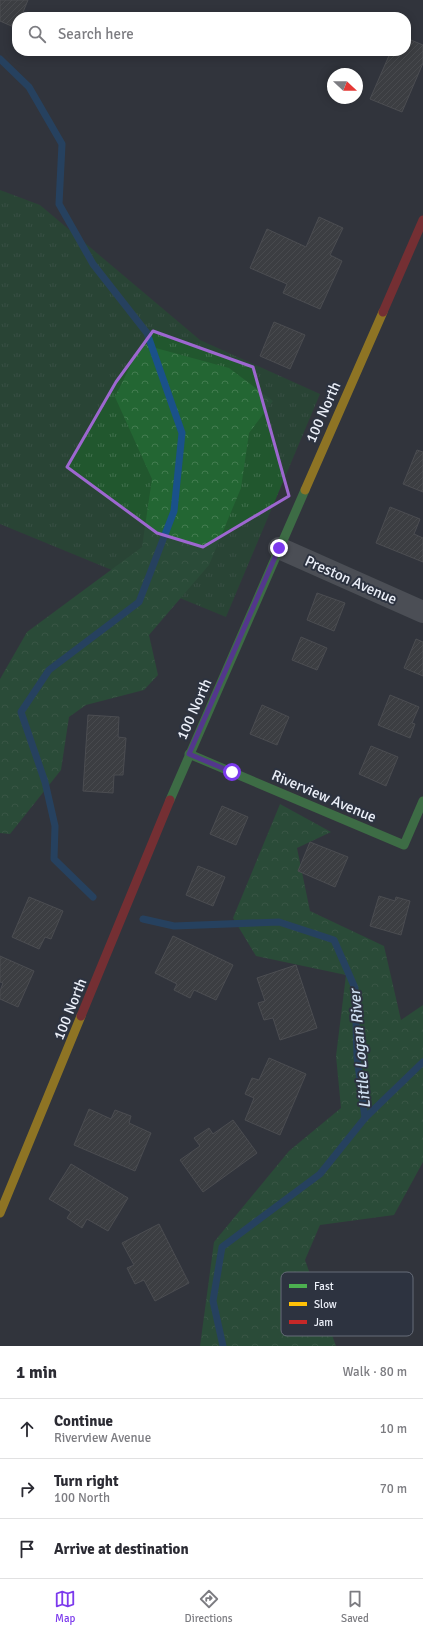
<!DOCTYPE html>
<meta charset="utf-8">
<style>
:root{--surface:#fff;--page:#f2f2f3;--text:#2b2b33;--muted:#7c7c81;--line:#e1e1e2;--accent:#7c3aed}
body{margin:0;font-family:Signika,sans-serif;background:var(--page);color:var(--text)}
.compass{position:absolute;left:327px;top:68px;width:36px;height:36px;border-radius:50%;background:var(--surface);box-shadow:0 2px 10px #0003;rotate:112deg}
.stop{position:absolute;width:12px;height:12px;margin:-9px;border:3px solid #7c3aed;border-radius:50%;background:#fff}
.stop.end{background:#7c3aed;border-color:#fff;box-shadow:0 1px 4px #0008}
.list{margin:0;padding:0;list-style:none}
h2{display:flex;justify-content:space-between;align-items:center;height:52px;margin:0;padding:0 16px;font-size:17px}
h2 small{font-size:13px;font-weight:400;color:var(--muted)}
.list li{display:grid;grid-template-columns:26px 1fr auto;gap:12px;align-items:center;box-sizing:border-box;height:60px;padding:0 16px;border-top:1px solid var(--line)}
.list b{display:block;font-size:15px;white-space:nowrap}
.list p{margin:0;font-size:13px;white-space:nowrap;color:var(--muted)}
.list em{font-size:13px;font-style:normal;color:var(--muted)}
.icon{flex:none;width:22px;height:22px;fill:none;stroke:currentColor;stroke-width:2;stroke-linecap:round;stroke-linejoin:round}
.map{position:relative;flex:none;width:423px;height:1346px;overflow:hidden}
.search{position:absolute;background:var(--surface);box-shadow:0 2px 10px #0003;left:12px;right:12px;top:12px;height:44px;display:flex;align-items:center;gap:10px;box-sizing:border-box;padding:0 14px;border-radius:16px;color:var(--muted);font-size:15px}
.sheet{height:232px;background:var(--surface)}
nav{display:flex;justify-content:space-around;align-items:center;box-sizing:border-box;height:56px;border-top:1px solid var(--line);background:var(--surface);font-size:11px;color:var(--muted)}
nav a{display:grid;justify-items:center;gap:2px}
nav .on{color:var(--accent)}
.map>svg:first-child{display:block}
</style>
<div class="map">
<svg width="423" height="1346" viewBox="0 0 423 1346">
<defs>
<pattern id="grass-tufts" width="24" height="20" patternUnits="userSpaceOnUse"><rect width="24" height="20" fill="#21572e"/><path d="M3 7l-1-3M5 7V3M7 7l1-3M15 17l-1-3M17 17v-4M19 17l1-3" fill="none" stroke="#416f4d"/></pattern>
<pattern id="forest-crowns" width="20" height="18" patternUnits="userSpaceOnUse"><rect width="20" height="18" fill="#236633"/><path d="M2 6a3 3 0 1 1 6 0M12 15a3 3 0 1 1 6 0" fill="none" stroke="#437c51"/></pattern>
<pattern id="building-hatch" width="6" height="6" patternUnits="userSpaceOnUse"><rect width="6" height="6" fill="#4a494a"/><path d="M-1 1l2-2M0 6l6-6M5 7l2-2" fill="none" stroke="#646465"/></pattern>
</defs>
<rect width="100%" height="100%" fill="#31343c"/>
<path fill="url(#grass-tufts)" d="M0 190 40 205 200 340 320 394 226 617 0 524Z"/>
<g fill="url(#forest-crowns)">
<path d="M141 344 229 368 273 401 249 433 241 488 209 565 149 635 158 675 144 690 86 705 69 717 61 770 10 834 0 833V679L27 632 142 547 152 479 115 397Z"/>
<path d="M280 804 331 832 297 848 310 911 384 946 401 1020 423 1005V1162L394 1215 320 1225 305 1260 336 1346H200L214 1242 289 1151 341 1108 336 1056 346 975 256 956 233 918Z"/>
</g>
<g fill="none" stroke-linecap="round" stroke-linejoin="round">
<g stroke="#1a518a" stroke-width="7">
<path d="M0 59 29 87 62 144 59 204 93 264 147 333 182 433 174 511 139 602 49 670 21 712 45 782 55 826 54 859 93 897"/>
<path d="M143 919 174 926 279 922 334 940 355 988 357 1057 365 1118"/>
<path d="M223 1346 213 1301 222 1247 320 1174 365 1118 423 1062"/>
</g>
</g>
<g fill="url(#building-hatch)" stroke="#6b6a6b">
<path d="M0 0H28L21 17H17L16 28 0 21Z"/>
<path d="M406 38 423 45V63L402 112 370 99 391 51H406Z"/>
<path d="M319 217 343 228 330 255 342 261 320 309 283 293 287 284 250 268 267 229 306 247Z"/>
<path d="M274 322 305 335 290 369 260 356Z"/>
<path d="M417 450 423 452V492L403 484Z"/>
<path d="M390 507 420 519 414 534 423 538V562L376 543Z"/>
<path d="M317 593 345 603 334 631 307 620Z"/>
<path d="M301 637 327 648 317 670 292 660Z"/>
<path d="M416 639 423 642V676L404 668Z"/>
<path d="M390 695 419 707 412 723 415 724 410 738 378 725Z"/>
<path d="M262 705 289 717 277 745 250 734Z"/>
<path d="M88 715 119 717 118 737 126 738 123 775H114L113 793 83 791Z"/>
<path d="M371 746 398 757 386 786 359 774Z"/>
<path d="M222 806 248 817 236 845 210 834Z"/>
<path d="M310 842 348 857 335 887 298 871Z"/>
<path d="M198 866 225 877 213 906 186 895Z"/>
<path d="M379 896 395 901 396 897 410 901 401 935 370 926Z"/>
<path d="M29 897 63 911 51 939 45 937 39 949 12 937Z"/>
<path d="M173 936 233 965 216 1000 194 990 190 998 174 990 177 984 155 973Z"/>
<path d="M0 956 34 971 18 1007 0 999V991L3 983 0 982Z"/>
<path d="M296 965 317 1028 280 1040 273 1018 264 1020 258 1003 265 1001 257 978Z"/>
<path d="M269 1058 306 1074 280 1135 245 1120 254 1098 245 1094 252 1078 259 1080Z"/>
<path d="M89 1109 111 1119 115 1110 131 1116 129 1123 151 1133 135 1171 74 1145Z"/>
<path d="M233 1120 257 1153 203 1192 180 1160 200 1146 194 1138 209 1128 213 1134Z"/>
<path d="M71 1164 128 1198 108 1231 87 1219 82 1228 67 1218 71 1212 49 1199Z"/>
<path d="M159 1224 189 1283 155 1301 144 1280 135 1284 127 1268 134 1265 122 1243Z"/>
</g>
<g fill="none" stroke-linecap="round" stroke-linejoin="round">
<path stroke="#6a6d73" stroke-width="22" d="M279 548 423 612"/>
<g stroke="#4caf50" stroke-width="9">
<path d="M189 754 404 845 423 801"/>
<path d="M170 800 305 490"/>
</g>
<g stroke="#ffc107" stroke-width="9">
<path d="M305 490 383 312"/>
<path d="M0 1213 81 1016"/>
</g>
<g stroke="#c62828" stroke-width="9">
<path d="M383 312 423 220"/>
<path d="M81 1016 170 800"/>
</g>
</g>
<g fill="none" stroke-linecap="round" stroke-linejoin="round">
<path stroke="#7c3aed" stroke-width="5" d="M232 772 189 754 279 548"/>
</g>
<path d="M0 0H423V1346H0ZM153 331 253 367 289 496 203 547 157 533 67 467 116 382Z" fill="#31343c" fill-opacity=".55" fill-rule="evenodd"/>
<path fill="none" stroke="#9d67d0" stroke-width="3" stroke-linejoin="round" d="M153 331 253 367 289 496 203 547 157 533 67 467 116 382Z"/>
<g text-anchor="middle" stroke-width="4" stroke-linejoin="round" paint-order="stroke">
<g font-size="15" fill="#ecf0f9" stroke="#2d3340">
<text transform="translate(323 412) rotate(-66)" y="5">100 North</text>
<text transform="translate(351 580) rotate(24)" y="5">Preston Avenue</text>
<text transform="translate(194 709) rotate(-66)" y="5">100 North</text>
<text transform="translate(324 796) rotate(23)" y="5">Riverview Avenue</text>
<text transform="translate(70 1009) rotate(-68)" y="5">100 North</text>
</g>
<g font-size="16" font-style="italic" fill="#cfdff1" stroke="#2d3340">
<text transform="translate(359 1049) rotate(-95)" y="6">Little Logan River</text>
</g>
</g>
<rect x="281" y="1272" width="132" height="64" rx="6" fill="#2d3340" stroke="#666c78" stroke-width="1"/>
<rect x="289" y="1284" width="18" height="4" fill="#4caf50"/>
<rect x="289" y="1302" width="18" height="4" fill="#ffc107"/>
<rect x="289" y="1320" width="18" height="4" fill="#c62828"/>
<g font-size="11" fill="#ecf0f9">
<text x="314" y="1290">Fast</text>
<text x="314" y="1308">Slow</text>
<text x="314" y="1326">Jam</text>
</g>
</svg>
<svg class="compass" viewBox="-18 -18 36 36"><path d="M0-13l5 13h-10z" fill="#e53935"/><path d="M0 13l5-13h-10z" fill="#7c7c81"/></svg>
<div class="stop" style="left:232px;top:772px"></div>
<div class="stop end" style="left:279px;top:548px"></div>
<div class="search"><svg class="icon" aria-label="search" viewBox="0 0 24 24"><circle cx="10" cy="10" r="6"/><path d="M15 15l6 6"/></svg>Search here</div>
</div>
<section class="sheet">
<h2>1 min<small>Walk · 80 m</small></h2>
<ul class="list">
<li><svg class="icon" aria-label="ahead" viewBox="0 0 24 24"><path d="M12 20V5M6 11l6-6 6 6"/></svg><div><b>Continue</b><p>Riverview Avenue</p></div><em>10 m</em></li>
<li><svg class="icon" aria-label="right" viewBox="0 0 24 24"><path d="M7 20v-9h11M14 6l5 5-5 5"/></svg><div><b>Turn right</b><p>100 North</p></div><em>70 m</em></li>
<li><svg class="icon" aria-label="arrive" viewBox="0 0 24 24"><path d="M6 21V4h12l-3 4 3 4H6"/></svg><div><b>Arrive at destination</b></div></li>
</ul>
</section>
<nav>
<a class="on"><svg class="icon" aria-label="map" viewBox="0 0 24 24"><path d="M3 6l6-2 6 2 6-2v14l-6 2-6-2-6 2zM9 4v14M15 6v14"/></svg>Map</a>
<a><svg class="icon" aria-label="directions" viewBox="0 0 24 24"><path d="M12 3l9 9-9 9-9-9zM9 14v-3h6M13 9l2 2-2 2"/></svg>Directions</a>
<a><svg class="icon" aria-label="saved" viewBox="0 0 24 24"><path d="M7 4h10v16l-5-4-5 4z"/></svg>Saved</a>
</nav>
